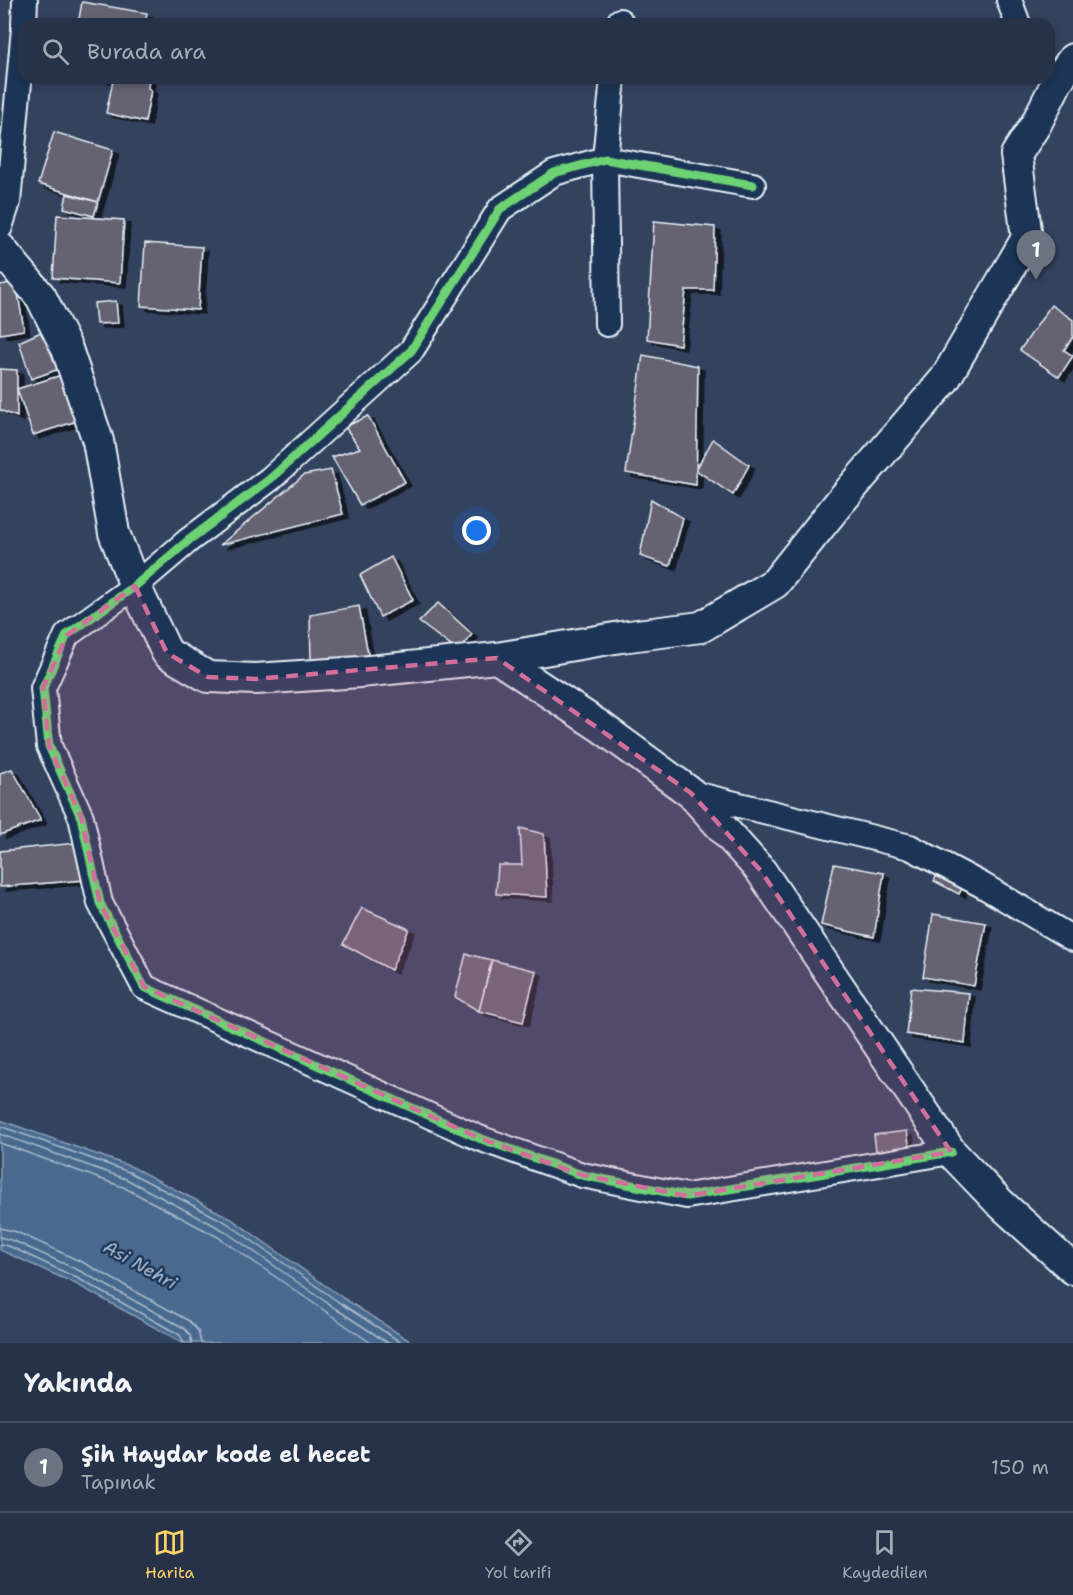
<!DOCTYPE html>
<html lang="tr">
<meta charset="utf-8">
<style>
:root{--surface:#263247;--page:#323e52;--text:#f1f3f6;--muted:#a4aab4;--line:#424d60;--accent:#ffd166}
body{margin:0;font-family:"Shantell Sans",sans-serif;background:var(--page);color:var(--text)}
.you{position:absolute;left:477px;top:531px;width:21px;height:21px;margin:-15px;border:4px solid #fff;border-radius:50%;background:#1a73e8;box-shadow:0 0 0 9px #1a73e833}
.badge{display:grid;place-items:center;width:39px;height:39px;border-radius:50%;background:var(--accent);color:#fff;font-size:20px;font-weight:700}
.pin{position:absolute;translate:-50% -50px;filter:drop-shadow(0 2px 3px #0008)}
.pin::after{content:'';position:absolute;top:32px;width:21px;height:18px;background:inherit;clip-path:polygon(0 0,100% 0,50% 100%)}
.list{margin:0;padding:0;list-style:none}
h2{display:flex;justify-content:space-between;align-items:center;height:78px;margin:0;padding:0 24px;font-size:26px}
h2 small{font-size:20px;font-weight:400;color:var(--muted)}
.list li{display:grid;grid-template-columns:39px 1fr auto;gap:18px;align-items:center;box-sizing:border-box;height:90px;padding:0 24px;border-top:2px solid var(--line)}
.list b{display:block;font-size:22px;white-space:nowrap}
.list p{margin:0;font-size:20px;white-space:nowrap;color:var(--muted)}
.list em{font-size:20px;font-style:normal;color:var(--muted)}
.icon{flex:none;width:33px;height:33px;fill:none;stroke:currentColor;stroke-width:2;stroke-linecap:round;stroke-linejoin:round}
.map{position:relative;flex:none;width:1073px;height:1343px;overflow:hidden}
.search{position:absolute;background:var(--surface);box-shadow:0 3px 9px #0003;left:18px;right:18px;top:18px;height:66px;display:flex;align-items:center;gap:15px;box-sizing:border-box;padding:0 21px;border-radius:18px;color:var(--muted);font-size:22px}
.sheet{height:168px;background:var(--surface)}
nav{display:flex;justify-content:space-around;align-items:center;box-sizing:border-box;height:84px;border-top:2px solid var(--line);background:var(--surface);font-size:16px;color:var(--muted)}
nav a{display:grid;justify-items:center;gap:3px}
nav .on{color:var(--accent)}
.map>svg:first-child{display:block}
</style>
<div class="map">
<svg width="1073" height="1343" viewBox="0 0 1073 1343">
<defs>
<filter id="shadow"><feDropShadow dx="6" dy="4" stdDeviation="0" flood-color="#0009"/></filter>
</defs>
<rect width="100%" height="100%" fill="#33425f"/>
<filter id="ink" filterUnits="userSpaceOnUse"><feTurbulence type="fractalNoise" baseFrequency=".0167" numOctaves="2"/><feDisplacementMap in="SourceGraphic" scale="12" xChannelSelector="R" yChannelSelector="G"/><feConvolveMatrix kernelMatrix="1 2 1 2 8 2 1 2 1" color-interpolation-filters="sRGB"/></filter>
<g filter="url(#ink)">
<path fill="#48698e" stroke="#889fb8" stroke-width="1.5" d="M0 1120 132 1167 230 1218 343 1298 413 1343H183L76 1284 0 1250Z"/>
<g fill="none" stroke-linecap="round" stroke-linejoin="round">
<g stroke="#a8bbce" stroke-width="1.5">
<path d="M0 1126 129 1172 227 1223 340 1303 402 1343"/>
<path d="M0 1134 126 1179 223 1230 336 1309 388 1343"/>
<path d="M0 1143 123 1187 218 1237 371 1343"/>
<path d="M0 1228 17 1232 86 1264 189 1321 198 1331 201 1343"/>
<path d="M0 1237 14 1241 82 1272 184 1328 190 1335 192 1343"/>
<path d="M0 1244 11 1247 79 1279 180 1335 184 1343"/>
</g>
</g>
<g fill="#656272" stroke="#e8f1f8" stroke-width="1.5" filter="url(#shadow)">
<path d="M82 2 147 13 145 24H78Z"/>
<path d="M100 78H149L148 88 151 90 145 122 106 113 113 81Z"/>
<path d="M54 132 113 150 98 202 38 184Z"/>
<path d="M67 194 98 202 94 216 64 208Z"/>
<path d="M57 215 124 220 120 283 53 278Z"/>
<path d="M654 221 715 227 713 290H686L680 345 647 339Z"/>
<path d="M145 243 202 247 198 310 141 306Z"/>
<path d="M16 282 24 330 0 334V285Z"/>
<path d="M116 301 118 323 96 324 94 303Z"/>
<path d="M1051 305 1073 320V337L1064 350 1073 356 1059 377 1020 350Z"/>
<path d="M43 331 59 369 31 379 19 342Z"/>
<path d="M643 355 698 366 696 485 626 473Z"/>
<path d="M0 369 17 370V417L0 410Z"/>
<path d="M65 374 80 420 33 435 17 389Z"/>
<path d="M368 416 405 482 360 505 332 457 360 448 345 427Z"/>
<path d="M713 439 749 465 733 495 696 470Z"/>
<path d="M331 470 343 514 220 545 304 475Z"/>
<path d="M651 499 683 518 670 566 640 556Z"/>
<path d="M391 557 413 600 380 617 360 575Z"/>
<path d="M438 603 472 634 459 652 419 622Z"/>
<path d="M359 606 369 659 311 661 310 615Z"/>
<path d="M12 769 41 820 0 835V773Z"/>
<path d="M520 828 544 834 547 897 496 894 498 865H522Z"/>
<path d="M76 843 85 880 0 887V851Z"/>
<path d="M834 864 884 873 874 937 821 925Z"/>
<path d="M940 869 965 882 959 894 934 881Z"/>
<path d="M362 908 409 929 391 970 343 944Z"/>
<path d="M933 914 986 923 974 986 923 977Z"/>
<path d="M466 954 492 960 479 1011 455 997Z"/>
<path d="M492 960 536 971 523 1022 479 1011Z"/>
<path d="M911 988 969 993 965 1043 906 1034Z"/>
<path d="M907 1131 910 1151 877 1157 874 1135Z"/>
</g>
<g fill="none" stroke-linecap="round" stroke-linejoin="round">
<defs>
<g id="minor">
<path d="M1009 0 1018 24"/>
<path d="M24 24 25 0"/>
<path d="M619 24 620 21"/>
<path d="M753 185 605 159 554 173 500 209 411 351 270 479 189 540 135 586 67 635 43 688 49 746 81 817 100 903 144 987 479 1138 582 1175 687 1196 951 1152"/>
<path d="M0 227 8 202 24 28"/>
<path d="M607 324 605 159 613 78"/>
<path d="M691 793 910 847 982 885 1073 939"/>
</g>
<g id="tertiary">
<path d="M0 248 41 297 67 349 98 441 114 533 135 586 167 653 208 677 256 679 360 672 497 658 621 637 701 627 775 583 839 503 945 379 1027 238 1016 155 1036 124 1058 80 1073 59"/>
<path d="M497 658 601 727 691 793 761 871 951 1152 999 1202 1073 1269"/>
</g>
</defs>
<use href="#minor" stroke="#e8f1f8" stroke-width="28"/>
<use href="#tertiary" stroke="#e8f1f8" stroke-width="34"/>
<use href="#minor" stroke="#1d3557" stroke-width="24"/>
<use href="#tertiary" stroke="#1d3557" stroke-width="30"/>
<defs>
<path id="cycleway" d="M753 185 605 159 554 173 500 209 411 351 270 479 189 540 135 586 67 635 43 688 49 746 81 817 100 903 144 987 479 1138 582 1175 687 1196 951 1152"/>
</defs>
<use href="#cycleway" stroke="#1d3557" stroke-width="13"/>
<use href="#cycleway" stroke="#6cd273" stroke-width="9"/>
</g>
</g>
<path fill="#d16f9a" fill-opacity="0.2" stroke="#d16f9a" stroke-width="4.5" stroke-dasharray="12 8" stroke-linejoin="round" d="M135 586 167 653 208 677 256 679 497 658 691 793 761 871 951 1152 687 1196 582 1175 479 1138 144 987 100 903 81 817 49 746 43 688 67 635Z"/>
<g text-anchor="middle" stroke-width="5" stroke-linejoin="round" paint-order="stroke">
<g font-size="18" font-style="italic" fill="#b0c1d3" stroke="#1d3557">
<text transform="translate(140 1265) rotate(29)" y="6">Asi Nehri</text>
</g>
</g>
</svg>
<div class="you"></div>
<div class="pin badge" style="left:1036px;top:280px;background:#6b7280">1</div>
<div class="search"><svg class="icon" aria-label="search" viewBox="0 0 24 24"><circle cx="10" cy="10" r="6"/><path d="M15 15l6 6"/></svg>Burada ara</div>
</div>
<section class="sheet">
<h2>Yakında<small></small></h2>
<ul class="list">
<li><span class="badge" style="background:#6b7280">1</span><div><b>Şih Haydar kode el hecet</b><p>Tapınak</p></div><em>150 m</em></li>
</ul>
</section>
<nav>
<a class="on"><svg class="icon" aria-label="map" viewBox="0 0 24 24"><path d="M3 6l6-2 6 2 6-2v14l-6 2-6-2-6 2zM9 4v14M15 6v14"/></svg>Harita</a>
<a><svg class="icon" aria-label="directions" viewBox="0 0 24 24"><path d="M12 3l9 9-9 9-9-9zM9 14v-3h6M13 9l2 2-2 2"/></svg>Yol tarifi</a>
<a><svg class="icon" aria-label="saved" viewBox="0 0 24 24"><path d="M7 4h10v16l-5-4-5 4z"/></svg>Kaydedilen</a>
</nav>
